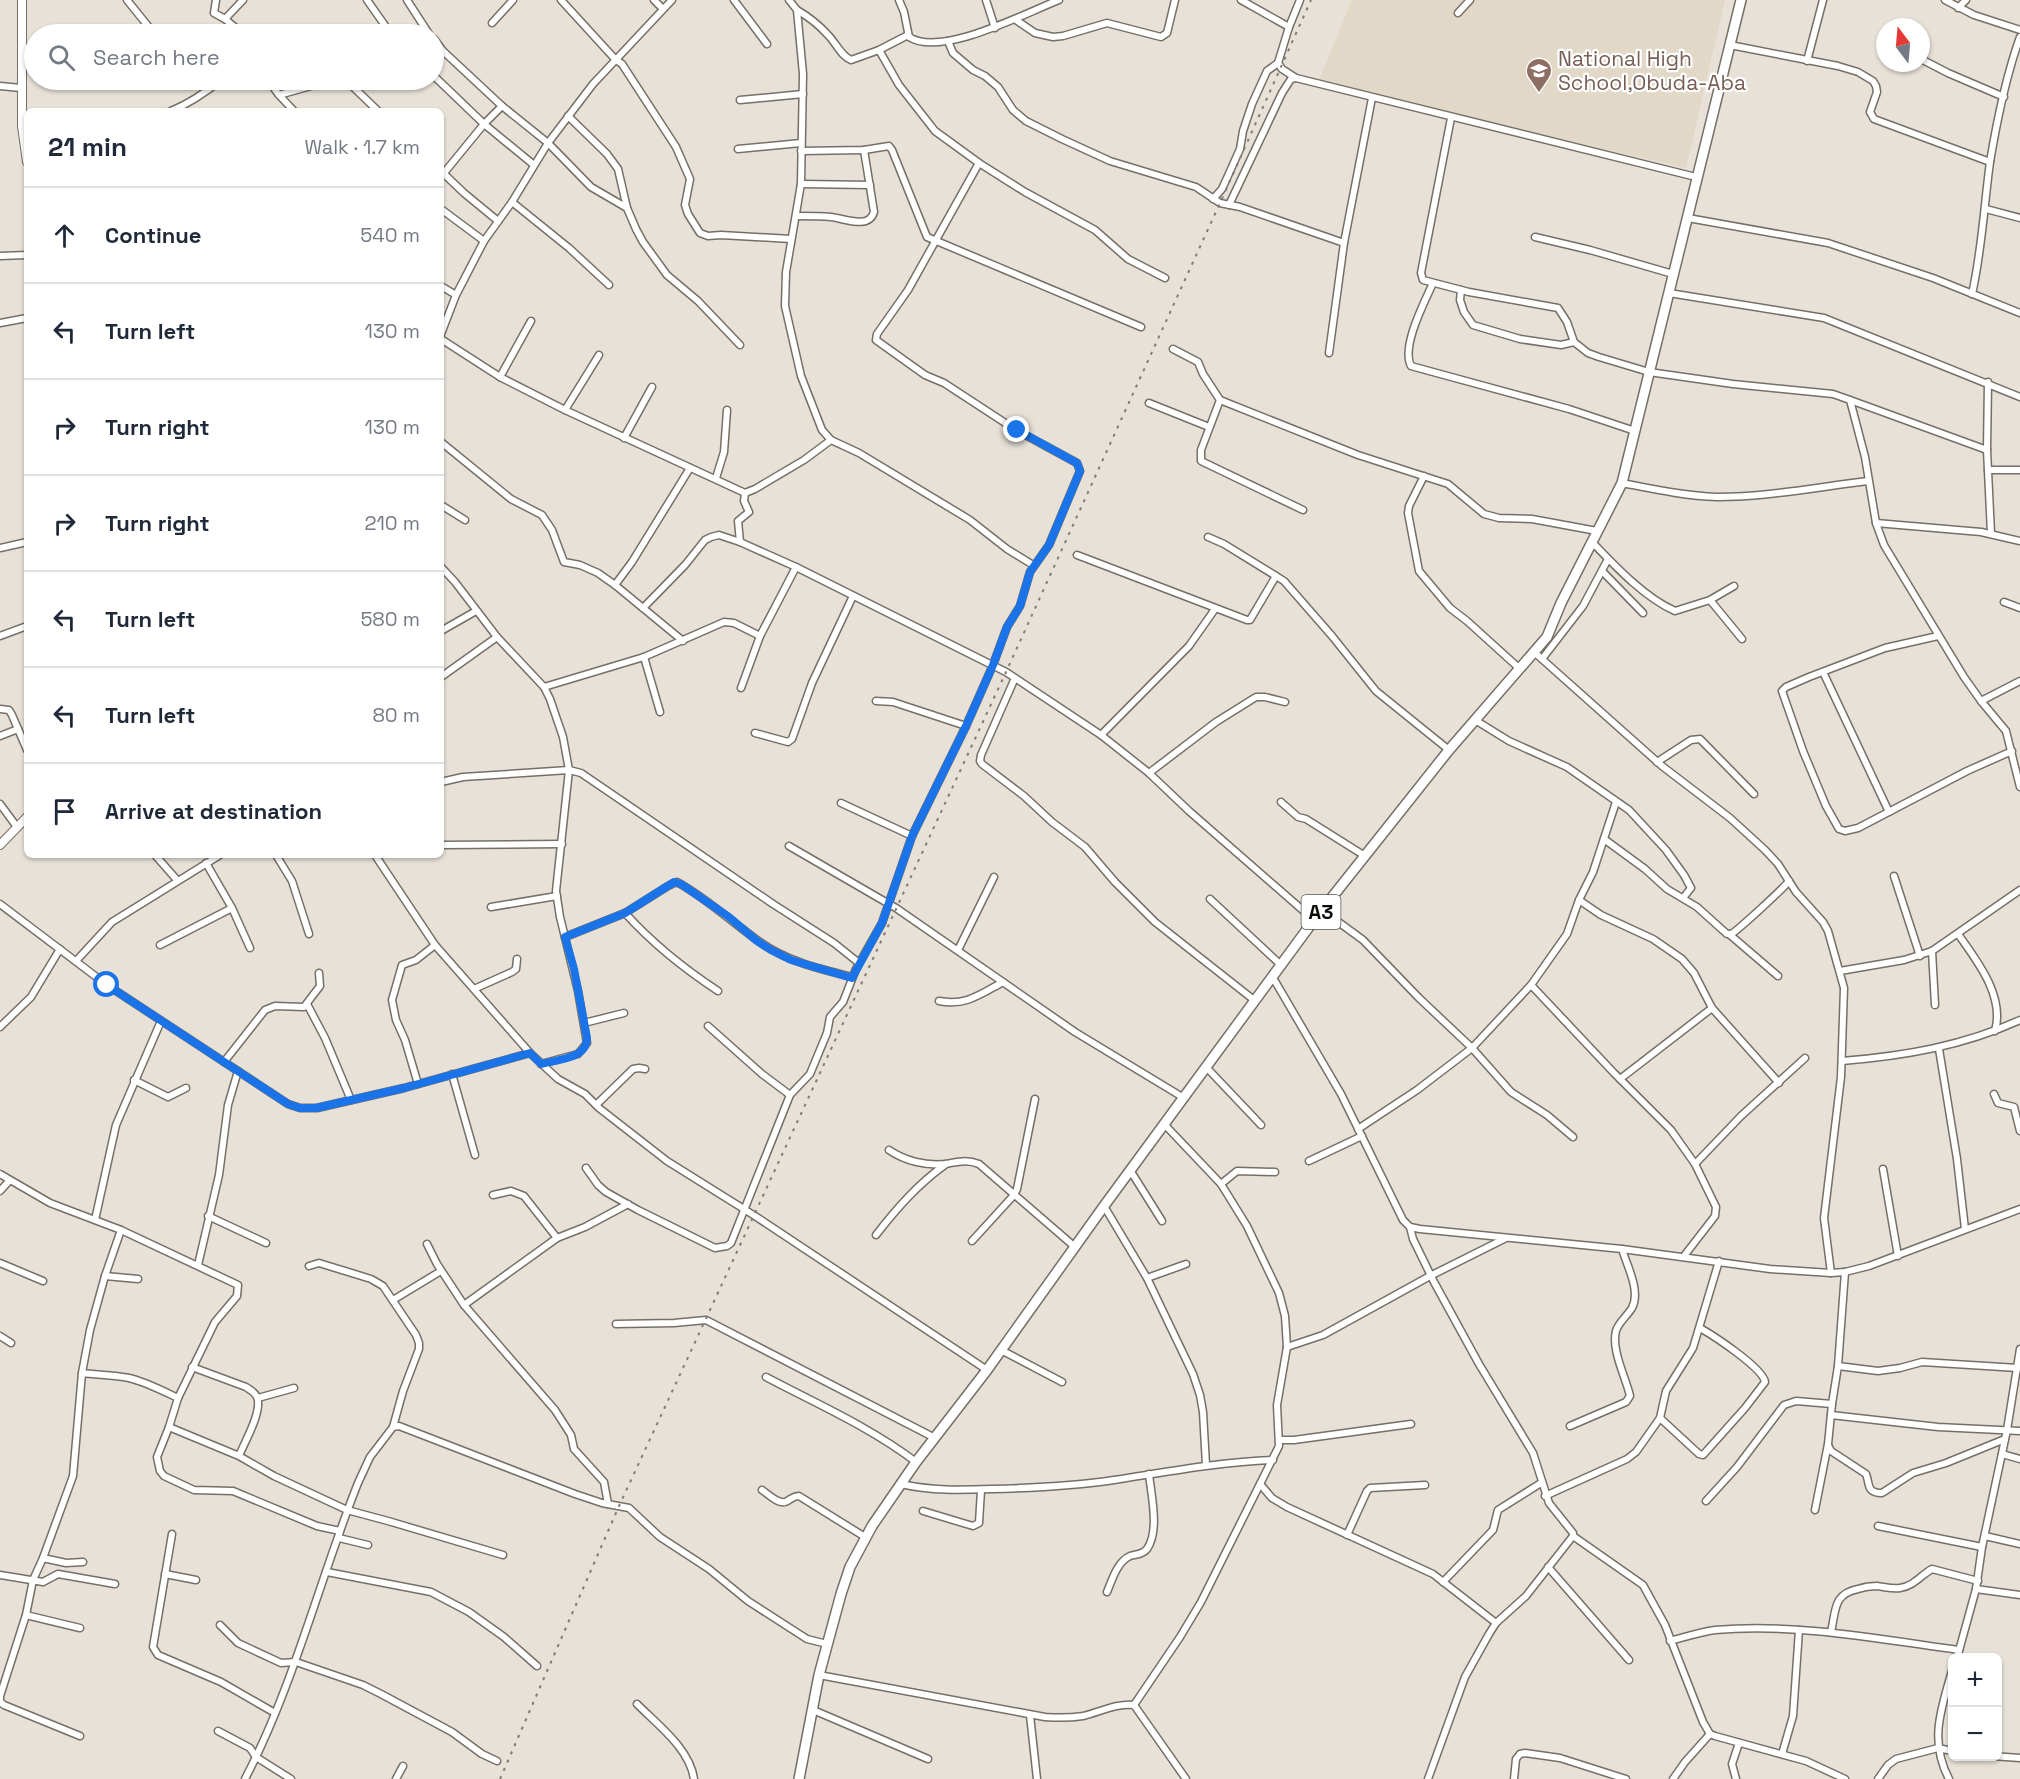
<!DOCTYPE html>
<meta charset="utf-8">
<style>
:root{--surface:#fff;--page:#f2f2f3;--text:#1f2937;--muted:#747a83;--line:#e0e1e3}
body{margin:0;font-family:"Space Grotesk",sans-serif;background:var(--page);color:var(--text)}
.controls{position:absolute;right:18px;bottom:18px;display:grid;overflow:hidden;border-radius:9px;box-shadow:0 2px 4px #0004}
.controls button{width:54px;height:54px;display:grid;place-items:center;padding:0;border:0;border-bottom:2px solid var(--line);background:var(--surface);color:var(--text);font:30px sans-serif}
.compass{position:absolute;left:1876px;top:18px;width:54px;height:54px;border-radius:50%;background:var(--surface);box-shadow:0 2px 4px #0004;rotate:344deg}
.stop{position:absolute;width:18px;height:18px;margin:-14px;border:4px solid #1a73e8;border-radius:50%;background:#fff}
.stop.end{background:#1a73e8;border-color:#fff;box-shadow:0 2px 6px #0008}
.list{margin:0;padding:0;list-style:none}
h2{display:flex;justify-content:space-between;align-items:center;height:78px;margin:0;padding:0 24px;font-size:26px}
h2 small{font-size:20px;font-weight:400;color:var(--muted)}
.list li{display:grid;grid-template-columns:39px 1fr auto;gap:18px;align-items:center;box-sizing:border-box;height:96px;padding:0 24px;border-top:2px solid var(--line)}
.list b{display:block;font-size:22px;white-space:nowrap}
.list em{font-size:20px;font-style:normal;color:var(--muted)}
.icon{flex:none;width:33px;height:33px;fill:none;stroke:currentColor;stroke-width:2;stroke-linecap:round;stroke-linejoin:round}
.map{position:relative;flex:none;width:2020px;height:1779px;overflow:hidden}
.search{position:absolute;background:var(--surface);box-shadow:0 2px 4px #0004;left:24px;top:24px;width:420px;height:66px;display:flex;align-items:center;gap:15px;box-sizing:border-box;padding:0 21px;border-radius:33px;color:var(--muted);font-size:22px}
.panel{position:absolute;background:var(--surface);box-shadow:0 2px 4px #0004;left:24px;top:108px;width:420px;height:750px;border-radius:9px}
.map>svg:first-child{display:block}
</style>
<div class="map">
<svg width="2020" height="1779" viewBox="0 0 2020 1779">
<rect width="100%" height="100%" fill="#e7e1d7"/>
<path fill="#e2d8c7" d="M1352 0H1725L1686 168 1431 108 1319 80Z"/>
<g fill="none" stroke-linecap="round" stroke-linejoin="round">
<defs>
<g id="minor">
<path d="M127 0 148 26"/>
<path d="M216 0 214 13 225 19 243 34"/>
<path d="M367 0 391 34"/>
<path d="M407 0 429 34"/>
<path d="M561 0 615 59 622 64 676 147 690 179 685 205 688 214 700 233 708 236 721 235 791 239"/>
<path d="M654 0 662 8"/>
<path d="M734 0 767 44"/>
<path d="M789 0 797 10 803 74 801 184 786 272 785 306 801 376 822 430 831 440 859 453 970 520 1007 549 1033 565"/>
<path d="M899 0 904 12 909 37C942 58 1027 12 1059 0"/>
<path d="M986 0 995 28"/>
<path d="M1945 0 1974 15 2020 30"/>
<path d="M1958 8 1966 0"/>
<path d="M797 10C809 17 819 25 828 35 836 43 841 56 851 60L879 50 908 35"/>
<path d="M1458 13 1470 0"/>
<path d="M225 19 243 0"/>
<path d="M1016 20 1035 33 1053 37 1063 36 1107 23 1161 37 1167 33 1175 0"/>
<path d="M492 23 513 0"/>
<path d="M1289 27 1300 0"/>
<path d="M434 39 443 51 502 106 548 143 591 187 627 208"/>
<path d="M948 41 953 53 973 70 985 76 998 87 1013 110 1026 121 1062 139 1110 161 1196 187 1220 203 1240 207 1344 243"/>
<path d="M1730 45 1838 66 1858 72 1873 81 1876 86 1877 92 1870 112 1874 119 1990 162"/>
<path d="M879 50 899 85 935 131 979 163 1025 192 1095 230 1128 259 1165 278"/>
<path d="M1921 59 1948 73 2004 97"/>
<path d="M1807 61 1823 0"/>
<path d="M1278 63 1282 69 1296 78 1696 177"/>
<path d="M434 76 484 124 534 165"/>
<path d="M268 80 279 95 294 111"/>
<path d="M346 80 378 111"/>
<path d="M0 86 21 88"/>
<path d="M279 95 332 80"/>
<path d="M740 100 803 94"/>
<path d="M171 111C190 103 205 93 221 80"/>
<path d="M568 116 607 154 618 169 627 208 636 229 643 242 667 275 698 301 740 345"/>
<path d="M1451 118 1421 273 1423 280 1469 292 1558 308 1567 322 1574 342 1588 353 1599 357 1649 372 1733 384 1833 394 1850 400 1865 457 1876 523 1884 545 1964 677 1981 701 2006 731 2020 787"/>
<path d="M738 149 801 143"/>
<path d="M801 151 864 150 889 146 892 150 927 237 1141 327"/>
<path d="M442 172 464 193 498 221"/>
<path d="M444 173 484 124 502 106"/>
<path d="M801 184 870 185"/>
<path d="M1213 199 1222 189 1240 149 1243 131 1252 104 1267 71 1278 63 1289 27 1241 0"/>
<path d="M512 202 569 248 609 285"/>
<path d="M1229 205 1282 93 1291 79 1296 78"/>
<path d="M441 209 484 241"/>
<path d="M1986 209 2020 218"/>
<path d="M797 216C808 216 820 216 831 217 843 218 869 230 874 212L864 150"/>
<path d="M1688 218 1828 243 1933 278 2020 313"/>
<path d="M1535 237 1590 250 1673 274"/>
<path d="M0 256 27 255"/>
<path d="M1433 283C1424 303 1401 347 1411 366L1569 409 1635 431"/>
<path d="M441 286 456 295"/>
<path d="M1461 290 1460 300 1464 312 1473 325 1520 339 1561 345 1574 342"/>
<path d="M1669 293 1824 318 2020 397"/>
<path d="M1972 294C1982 250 1984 206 1990 162 1997 120 2006 76 2020 37"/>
<path d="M0 323 27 318"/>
<path d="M441 334 456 295 484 241 512 202 548 143 593 84 672 0"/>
<path d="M441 339 500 377 565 410 745 493 755 489 804 460 831 440"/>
<path d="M1173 349 1198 362 1203 374 1220 400 1358 455 1448 484 1484 514 1499 518 1532 519 1597 531"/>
<path d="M1329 353 1344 243 1372 98"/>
<path d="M500 377 531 321"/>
<path d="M1988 382 1987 450 1991 533"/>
<path d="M1220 400 1201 450V461L1303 510"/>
<path d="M1850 400 1987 450"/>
<path d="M1149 403 1209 427"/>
<path d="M565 410 599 355"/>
<path d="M624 438 652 387"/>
<path d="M441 442 511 499 542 515 552 530 564 562 580 565 598 573 615 585 683 641"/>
<path d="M1988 470H2020"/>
<path d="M1424 476 1409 506 1408 513 1419 571 1450 608 1467 621 1520 669"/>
<path d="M716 478 724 452 727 410"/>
<path d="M1622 483C1653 489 1685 496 1717 497 1768 497 1818 487 1868 481"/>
<path d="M441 505 465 520"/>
<path d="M1876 523 1981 532 2020 541"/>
<path d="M1208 537 1224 544 1284 581 1332 636 1376 691 1449 750"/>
<path d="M740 542 738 521 749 512 744 501 745 493"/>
<path d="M1592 542C1615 566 1645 598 1675 611L1710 600 1734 586"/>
<path d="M0 548 27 542"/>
<path d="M1077 555 1247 620H1250L1276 576"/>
<path d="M441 567 455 582 497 637 544 687 550 699 563 737 569 770 556 891 560 917 578 991 587 1043 578 1054 541 1064"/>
<path d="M1602 571 1643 613"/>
<path d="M615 585 632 562 690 468"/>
<path d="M1710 600 1742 639"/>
<path d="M2004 602 2020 608"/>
<path d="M643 608 685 565 705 540 711 537 719 535 740 542 796 567 1006 672 1101 735 1149 773 1189 811 1314 920"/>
<path d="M441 631 476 611"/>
<path d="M0 636 27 626"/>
<path d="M1938 636 1885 648 1809 677 1786 687 1782 691 1803 751 1826 806 1839 829 1845 831 1858 828 1967 771 2012 751"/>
<path d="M1534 652 1662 766 1730 818 1765 850 1778 864 1796 892 1823 922 1828 931 1844 988 1841 1077 1824 1218 1831 1273"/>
<path d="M644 657 660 712"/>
<path d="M1542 659 1583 606 1608 559"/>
<path d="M1823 672 1889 812"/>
<path d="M441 677 497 637"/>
<path d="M1015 678 981 755 980 761 982 764 1024 796 1052 822 1085 847 1115 882 1155 922 1254 1000"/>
<path d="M544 687 644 657 724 622 734 623 760 636"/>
<path d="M741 688 760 636 796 567"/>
<path d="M876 701 893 702 966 726"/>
<path d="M1981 701 2020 681"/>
<path d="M0 709 9 710 12 715 27 750"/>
<path d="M1475 720 1509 741 1567 767 1629 810 1666 850 1684 875 1691 888 1683 898"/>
<path d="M755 733 788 742 792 739 812 683 853 596"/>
<path d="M1101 735 1189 646 1215 609"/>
<path d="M0 736 18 729"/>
<path d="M1657 762 1691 740 1700 739 1754 794"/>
<path d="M1149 773 1216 722 1256 697H1265L1285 702"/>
<path d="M441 782 463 777 569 770 581 773 773 904 834 943 859 963"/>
<path d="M1281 802 1298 817 1306 819 1365 856"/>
<path d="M841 803 912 836"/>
<path d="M0 804 17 827"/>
<path d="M1604 839 1645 869 1667 889 1697 907 1727 934C1728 934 1730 935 1731 934 1736 932 1785 887 1789 881"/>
<path d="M441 845 562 844"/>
<path d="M789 846 896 908 1075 1032 1184 1098"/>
<path d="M155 855 177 880"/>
<path d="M276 855 292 881 309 934"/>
<path d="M375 855 435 945 530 1053 558 1079 585 1094 599 1108 667 1161 755 1216 987 1370"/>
<path d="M206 863 232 908 250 948"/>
<path d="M1894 876 1920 956"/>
<path d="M1210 899 1281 965"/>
<path d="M1579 900 1601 915 1653 939 1682 959 1694 973 1712 1008 1779 1083"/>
<path d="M0 904 107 985 288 1104 300 1108H317L404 1088 530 1053"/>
<path d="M491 907 557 896"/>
<path d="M1322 910 1363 940 1419 998 1472 1048 1511 1092 1547 1115 1573 1137"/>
<path d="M625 913C653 944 683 968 718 991"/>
<path d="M1729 934 1778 976"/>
<path d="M1958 934C1977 961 2005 996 1995 1031"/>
<path d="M565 937 625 913 668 886 677 882C706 898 731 921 757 940 785 961 819 969 852 977"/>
<path d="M160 945 232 908"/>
<path d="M958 950 994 877"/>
<path d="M1932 951 1935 1005"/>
<path d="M76 961 112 922 220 855"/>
<path d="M1840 971 1904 960 1932 951 2020 890"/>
<path d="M1272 976 1341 1094 1403 1220 1410 1227 1420 1229 1622 1249 1770 1269 1831 1273 1845 1272 1869 1266 2020 1209"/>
<path d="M1531 985 1614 1073 1671 1130 1695 1164 1716 1207 1715 1216 1684 1256"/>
<path d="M474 989 512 972 516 969 517 959"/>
<path d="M939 1001C966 1006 979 995 1003 982"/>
<path d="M307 1004 325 1038 351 1100"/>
<path d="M584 1023 624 1013"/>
<path d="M708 1026 762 1074 790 1095"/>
<path d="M0 1027 31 997 60 949"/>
<path d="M1939 1049 1957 1159 1965 1229"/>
<path d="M1842 1061C1904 1056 1963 1046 2020 1020"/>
<path d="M224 1062 265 1010 275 1006 304 1007 320 986 319 973"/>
<path d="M1207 1068 1261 1125"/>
<path d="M452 1074 475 1155"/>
<path d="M1620 1079 1712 1008"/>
<path d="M134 1080 168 1097 186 1088"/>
<path d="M418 1084 405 1040 396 1020 392 1000 402 965 416 960 435 945"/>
<path d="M1994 1094 1998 1103 2014 1107 2020 1131"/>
<path d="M596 1105 633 1069 639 1068 645 1069"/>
<path d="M1358 1129 1417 1090 1472 1048 1531 985 1567 934 1579 900 1593 872 1616 802"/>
<path d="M889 1150C905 1161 926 1166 945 1164 958 1162 966 1159 979 1164L1075 1247"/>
<path d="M1309 1161 1362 1136"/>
<path d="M1695 1164 1741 1116 1805 1058"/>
<path d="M586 1168 598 1185 606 1192 638 1210 715 1248 727 1246 731 1243 790 1095 810 1074 827 1033 830 1017 843 1002 856 969 882 923 912 836 966 726 993 665 1007 627 1020 606 1030 572 1049 545 1080 471 1077 463 1016 430 944 383 925 375 876 340 877 334 908 290 979 163"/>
<path d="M1883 1169 1898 1256"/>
<path d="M1130 1170 1162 1221"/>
<path d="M0 1174 50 1203 121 1230 238 1285 237 1296 215 1322 178 1398"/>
<path d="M1221 1184 1237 1171 1275 1172"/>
<path d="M0 1191 9 1181"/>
<path d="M493 1195 511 1191 524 1196 557 1238"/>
<path d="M1104 1206 1147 1278 1193 1374 1200 1395 1203 1412 1206 1465"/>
<path d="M208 1216 266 1243"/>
<path d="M95 1220 116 1125 161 1021"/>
<path d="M1410 1227 1413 1239 1434 1282 1479 1364 1533 1453 1549 1503 1573 1533V1536L1643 1585 1665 1625 1703 1722 1710 1734 1715 1736 1806 1761 1845 1779"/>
<path d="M876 1235C897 1208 918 1184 946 1164"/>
<path d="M972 1241 1014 1195 1017 1189 1035 1099"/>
<path d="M427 1244 437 1264 464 1305 555 1410 571 1435 574 1449 604 1482 608 1504"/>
<path d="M0 1263 43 1281"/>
<path d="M198 1265 219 1175 228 1105 238 1071"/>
<path d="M309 1266 319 1263 371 1279 383 1286 416 1335 419 1343V1349L403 1391 393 1427"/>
<path d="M105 1276 138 1279"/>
<path d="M1147 1278 1186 1264"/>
<path d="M393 1300 441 1271"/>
<path d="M464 1305 557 1238 585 1227 628 1204"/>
<path d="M616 1324 674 1323 706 1320 935 1438"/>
<path d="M0 1336 11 1343"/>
<path d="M1287 1347 1323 1335 1430 1276 1506 1238"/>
<path d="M1001 1350 1062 1382"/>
<path d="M1838 1366 1878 1371 1900 1368 1922 1362 2018 1368"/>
<path d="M192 1367 246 1387C250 1390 255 1392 257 1397 263 1411 244 1443 239 1456"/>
<path d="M82 1373C98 1375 114 1375 129 1378 146 1382 163 1391 178 1398L169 1427 239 1456 274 1476 347 1510 388 1521 503 1555"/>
<path d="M766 1377C817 1404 870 1427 916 1462"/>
<path d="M258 1398 294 1388"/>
<path d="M1831 1415 1938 1427 2020 1431"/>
<path d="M1660 1418 1699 1454 1703 1455 1745 1408 1765 1382C1763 1368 1714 1336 1700 1328"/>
<path d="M1570 1426 1626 1402 1630 1396C1626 1378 1611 1350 1616 1331 1618 1323 1627 1316 1632 1308 1641 1291 1627 1266 1622 1249"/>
<path d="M169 1427 157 1457 160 1471 164 1476 194 1490 233 1491 317 1526 340 1531"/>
<path d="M1280 1440H1294L1411 1424"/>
<path d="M1828 1445 1831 1451 1866 1474C1870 1484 1866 1493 1882 1493L1913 1473 1946 1463 2005 1439"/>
<path d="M2002 1454 2020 1459"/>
<path d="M901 1484C931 1491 961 1490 992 1489 1032 1488 1074 1486 1114 1480 1167 1472 1219 1462 1273 1460"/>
<path d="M1260 1484 1272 1498 1287 1507 1433 1574 1496 1623"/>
<path d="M762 1490C768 1494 778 1504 785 1502 791 1500 792 1496 799 1496L865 1537"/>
<path d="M1545 1496 1627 1459 1636 1452 1660 1418 1666 1391 1693 1348 1719 1261"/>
<path d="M1706 1501 1737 1467 1784 1405 1796 1401 1832 1404"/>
<path d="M1815 1510 1828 1444 1832 1404 1838 1366 1845 1272"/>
<path d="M923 1511 973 1526 979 1523 981 1490"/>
<path d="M1878 1526 1982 1547"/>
<path d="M172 1534 153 1647 158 1655 221 1682 275 1713"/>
<path d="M1347 1535 1367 1491 1370 1488 1425 1485"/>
<path d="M1985 1536 2020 1544"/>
<path d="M339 1538 368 1545"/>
<path d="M43 1558 66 1563 83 1562"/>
<path d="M1548 1567 1629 1660"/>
<path d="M327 1572 431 1592 469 1612 504 1637 537 1666"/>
<path d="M165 1574 196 1580"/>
<path d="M0 1575 43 1582 58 1574 115 1584"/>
<path d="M1443 1582 1493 1530 1498 1510 1541 1483"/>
<path d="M1976 1589 2020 1595"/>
<path d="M1107 1592C1112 1580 1117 1562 1130 1556 1136 1554 1142 1555 1147 1549 1160 1531 1151 1494 1149 1474"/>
<path d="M26 1615 80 1628"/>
<path d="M220 1625 238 1643 281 1663 296 1662 363 1685 381 1694 452 1732 482 1754 497 1761"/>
<path d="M1831 1632C1836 1610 1833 1594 1858 1589 1864 1587 1870 1586 1877 1586 1885 1587 1892 1589 1900 1588 1914 1586 1921 1575 1932 1569L1978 1581"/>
<path d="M1670 1641C1685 1637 1700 1632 1715 1630 1797 1623 1879 1639 1959 1650"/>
<path d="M1957 1658 1976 1589 1982 1547 2007 1430 2020 1349"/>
<path d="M819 1675 1045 1717C1058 1718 1070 1718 1083 1716 1100 1712 1117 1703 1134 1705L1186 1779"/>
<path d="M637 1704C658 1725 690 1749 694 1779"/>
<path d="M1134 1705 1180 1637 1201 1602 1279 1446 1277 1405 1287 1347 1285 1316 1279 1293 1247 1226 1221 1184 1165 1125"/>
<path d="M813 1710 928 1759"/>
<path d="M1030 1715 1037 1779"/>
<path d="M218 1731 250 1748 256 1757 291 1779"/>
<path d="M80 1736 4 1705 0 1702V1696L26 1615 33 1580 43 1558 73 1476 82 1373 90 1330 105 1276 121 1230"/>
<path d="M1782 1754 1793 1716 1799 1630"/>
<path d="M1992 1756 2020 1758"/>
<path d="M245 1779C294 1685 319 1581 358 1483L370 1457 393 1427 399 1426 575 1494 602 1503 629 1508 660 1537 709 1569 748 1601 807 1639 827 1644"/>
<path d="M396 1779 403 1766"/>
<path d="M1428 1779 1465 1677 1489 1634 1496 1623 1526 1596 1573 1536"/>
<path d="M1514 1779 1516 1759 1520 1754 1525 1753 1560 1758 1626 1779"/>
<path d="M1673 1779 1685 1762 1710 1734"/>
<path d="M1736 1779 1732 1764 1739 1743"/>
<path d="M1878 1779 1888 1765 1896 1759 1938 1748 1952 1751"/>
<path d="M1949 1779C1929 1741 1941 1709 1952 1671"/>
</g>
<g id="major">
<path d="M22 0V126L27 162"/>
<path d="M0 845 27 817"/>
</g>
<path id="highway" d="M799 1779 819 1675 841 1594 850 1567 872 1526 916 1462 987 1370 1104 1206 1314 920 1449 750 1547 637 1561 603 1622 483 1741 0"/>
</defs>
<use href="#minor" stroke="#756f66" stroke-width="9"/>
<use href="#major" stroke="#756f66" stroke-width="10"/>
<use href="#highway" stroke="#756f66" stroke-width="12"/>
<use href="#minor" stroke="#fff" stroke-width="6"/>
<use href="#major" stroke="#fff" stroke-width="8"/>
<use href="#highway" stroke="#fff" stroke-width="9"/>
<path stroke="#817d76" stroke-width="2" stroke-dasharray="3 6" stroke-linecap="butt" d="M500 1779 619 1506 1006 672 1220 203 1311 0"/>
</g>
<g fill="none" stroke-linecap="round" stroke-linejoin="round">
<path stroke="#1a73e8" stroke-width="8" d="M107 985 288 1104 300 1108H316L404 1088 530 1053 541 1064C556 1060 587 1059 587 1038L574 969 565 937 625 913 674 882 681 884 729 917 757 941 771 950 791 960 852 978 882 923 912 836 966 726 993 665 1007 627 1020 606 1030 572 1049 545 1080 471 1077 463 1017 430"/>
</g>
<defs>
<symbol id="school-pin" viewBox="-11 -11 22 30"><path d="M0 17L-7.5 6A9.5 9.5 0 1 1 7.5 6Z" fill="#8d6e63" stroke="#fff"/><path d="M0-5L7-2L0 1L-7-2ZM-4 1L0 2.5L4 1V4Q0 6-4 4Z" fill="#fff"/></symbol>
</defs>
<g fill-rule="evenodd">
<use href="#school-pin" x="1524" y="56" width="30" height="40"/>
</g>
<g text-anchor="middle" stroke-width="4.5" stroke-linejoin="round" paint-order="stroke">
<rect fill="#fff" stroke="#565553" stroke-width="1.5" x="1301.5" y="895" width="39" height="34" rx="4.5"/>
<g font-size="20" font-weight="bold" fill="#0e0c09">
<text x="1321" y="919">A3</text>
</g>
<g font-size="21" fill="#785e54" stroke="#fff" text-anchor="start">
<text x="1558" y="66">National High<tspan x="1558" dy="24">School,Obuda-Aba</tspan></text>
</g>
</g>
</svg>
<div class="controls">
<button>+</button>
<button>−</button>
</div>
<svg class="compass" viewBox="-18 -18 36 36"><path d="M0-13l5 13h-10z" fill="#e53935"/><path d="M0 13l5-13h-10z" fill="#747a83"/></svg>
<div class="stop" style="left:107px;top:985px"></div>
<div class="stop end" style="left:1017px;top:430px"></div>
<div class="search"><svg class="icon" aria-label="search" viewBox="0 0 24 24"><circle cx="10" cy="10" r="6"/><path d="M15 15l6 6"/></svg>Search here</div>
<section class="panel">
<h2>21 min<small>Walk · 1.7 km</small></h2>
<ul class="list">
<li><svg class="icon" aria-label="ahead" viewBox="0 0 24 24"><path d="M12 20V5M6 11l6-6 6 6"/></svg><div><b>Continue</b></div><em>540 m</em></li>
<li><svg class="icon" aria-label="left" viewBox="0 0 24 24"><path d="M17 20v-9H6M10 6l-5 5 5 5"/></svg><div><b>Turn left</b></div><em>130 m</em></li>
<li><svg class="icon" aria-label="right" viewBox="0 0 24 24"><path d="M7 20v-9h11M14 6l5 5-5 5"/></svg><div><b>Turn right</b></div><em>130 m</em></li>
<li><svg class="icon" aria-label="right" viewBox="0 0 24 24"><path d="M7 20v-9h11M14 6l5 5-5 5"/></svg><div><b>Turn right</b></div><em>210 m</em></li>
<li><svg class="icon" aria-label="left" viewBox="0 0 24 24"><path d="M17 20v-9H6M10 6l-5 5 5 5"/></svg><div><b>Turn left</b></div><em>580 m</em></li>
<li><svg class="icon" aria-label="left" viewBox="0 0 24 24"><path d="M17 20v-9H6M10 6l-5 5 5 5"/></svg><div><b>Turn left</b></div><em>80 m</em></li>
<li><svg class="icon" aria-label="arrive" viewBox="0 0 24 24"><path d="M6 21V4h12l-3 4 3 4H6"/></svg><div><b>Arrive at destination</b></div></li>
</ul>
</section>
</div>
